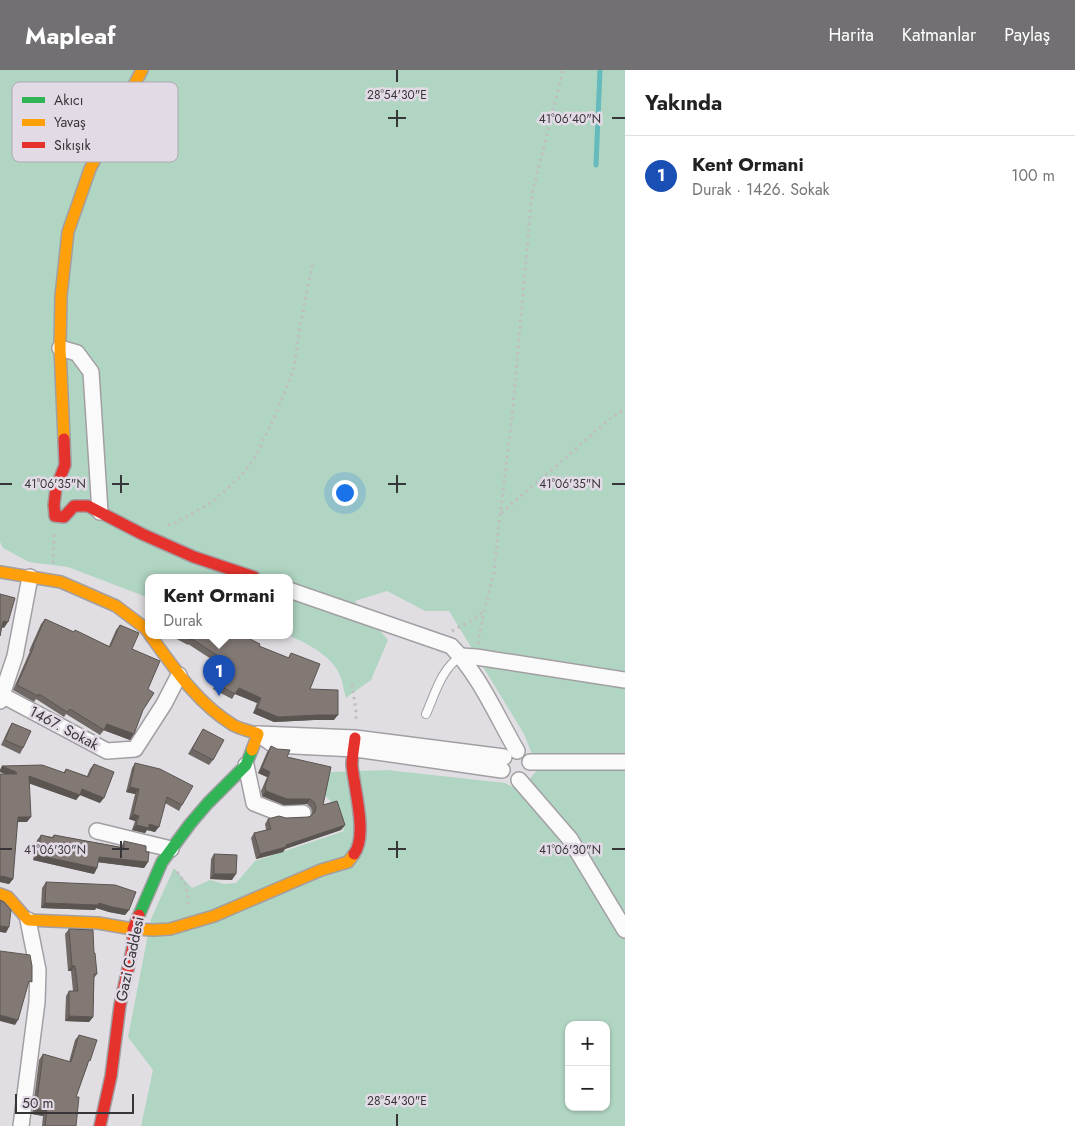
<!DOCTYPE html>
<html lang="tr">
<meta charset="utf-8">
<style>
:root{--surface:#fff;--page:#f2f2f2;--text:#222;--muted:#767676;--line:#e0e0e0;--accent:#737074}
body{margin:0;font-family:Jost,sans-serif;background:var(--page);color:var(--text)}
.controls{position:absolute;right:15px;bottom:15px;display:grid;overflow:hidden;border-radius:10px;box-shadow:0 1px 4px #0004}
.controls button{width:45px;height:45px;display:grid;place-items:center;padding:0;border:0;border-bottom:1px solid var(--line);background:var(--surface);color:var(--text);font:25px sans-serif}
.scale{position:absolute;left:15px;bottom:12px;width:119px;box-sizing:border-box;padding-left:5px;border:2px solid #383539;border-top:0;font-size:14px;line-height:18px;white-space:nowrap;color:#383539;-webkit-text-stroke:4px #e2dbe6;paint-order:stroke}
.you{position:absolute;left:344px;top:422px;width:18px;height:18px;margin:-12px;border:4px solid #fff;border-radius:50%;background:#1a73e8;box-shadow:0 0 0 8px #1a73e833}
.badge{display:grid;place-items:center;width:32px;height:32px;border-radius:50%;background:var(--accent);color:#fff;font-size:16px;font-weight:700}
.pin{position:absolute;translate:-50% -41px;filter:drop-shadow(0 1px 2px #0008)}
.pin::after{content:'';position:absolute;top:26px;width:18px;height:15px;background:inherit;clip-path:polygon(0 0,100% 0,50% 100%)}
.popup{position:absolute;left:145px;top:504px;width:148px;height:65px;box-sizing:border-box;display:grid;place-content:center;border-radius:10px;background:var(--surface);filter:drop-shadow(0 1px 4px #0005);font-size:16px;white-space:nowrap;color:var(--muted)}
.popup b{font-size:19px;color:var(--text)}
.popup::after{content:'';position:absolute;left:50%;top:100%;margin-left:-10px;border:10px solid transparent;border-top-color:var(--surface)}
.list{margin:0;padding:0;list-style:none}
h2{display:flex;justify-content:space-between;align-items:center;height:65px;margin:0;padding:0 20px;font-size:21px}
h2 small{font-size:16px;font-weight:400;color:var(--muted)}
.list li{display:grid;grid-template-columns:32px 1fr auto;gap:15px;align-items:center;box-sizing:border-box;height:80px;padding:0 20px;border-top:1px solid var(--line)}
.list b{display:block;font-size:19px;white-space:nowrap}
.list p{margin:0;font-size:16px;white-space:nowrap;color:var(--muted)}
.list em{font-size:16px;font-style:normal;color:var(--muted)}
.map{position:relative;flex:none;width:625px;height:1056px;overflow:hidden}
header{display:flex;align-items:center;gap:30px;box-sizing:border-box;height:70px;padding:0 25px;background:var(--accent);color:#fff}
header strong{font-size:24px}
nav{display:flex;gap:28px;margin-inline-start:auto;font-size:18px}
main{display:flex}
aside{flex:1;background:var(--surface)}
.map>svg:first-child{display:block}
</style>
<header>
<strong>Mapleaf</strong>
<nav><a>Harita</a><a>Katmanlar</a><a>Paylaş</a></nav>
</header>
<main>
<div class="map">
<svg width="625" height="1056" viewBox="0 0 625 1056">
<rect width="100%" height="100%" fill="#e1dee3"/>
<path fill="#b1d5c3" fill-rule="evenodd" d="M0 0H625V1056H141L153 1000 128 967 151 849 174 798 192 818 210 810 224 814 236 813 255 791 344 761 334 734 324 725 330 702 387 700 505 713 520 721 538 699 524 664 449 541H425L387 521 355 531 388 570 371 610 346 628C343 618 342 606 336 598 326 583 303 571 287 565H289V507H149V528L68 497 29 492 3 478 0 472ZM569 955H606V1037H569Z"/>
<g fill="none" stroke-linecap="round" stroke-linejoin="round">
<path stroke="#65babc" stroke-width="5" d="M596 95 600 0"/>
<defs>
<path id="lane" d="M426 644C435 624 441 599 461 586"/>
<g id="street">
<path d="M60 278 77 283 91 302 100 442"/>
<path d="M289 520 451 576C480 606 496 645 517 681"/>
<path d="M461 586 476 587 625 610"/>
<path d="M0 624 107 681 135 679 164 634 179 605"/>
<path d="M0 631 15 586 30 507"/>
<path d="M258 664 274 675 356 679 502 700"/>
<path d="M258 664 355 668 504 687"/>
<path d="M530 692H625"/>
<path d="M246 695 254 733 282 744 303 743"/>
<path d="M519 710 570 769 625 860"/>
<path d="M97 761 171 779"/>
<path d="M21 1056 37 932 38 900 28 850"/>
</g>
<path id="fast" d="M139 845 162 792 190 754 208 733 246 695 252 680"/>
<g id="slow">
<path d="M64 369 60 278 61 226 68 162 90 99 142 0"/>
<path d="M0 502 61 512 116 536 145 558 149 563"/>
<path d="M150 565C174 598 197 633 233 655 240 659 250 661 258 664L252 680"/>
<path d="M0 824 8 827 28 850 98 853 133 859 154 860 170 859 214 846 321 800 348 792 354 784"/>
</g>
<g id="jam">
<path d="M64 369 65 395 56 418 54 435 55 446 64 447 74 436H88L142 464 194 487 254 507"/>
<path d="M354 784C368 766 354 718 352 695 352 687 354 677 355 668"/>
<path d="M100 1056 111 1006 120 935 133 876V859L139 845"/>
</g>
</defs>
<use href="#lane" stroke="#a29fa3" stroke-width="10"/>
<use href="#street" stroke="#a29fa3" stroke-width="18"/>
<use href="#fast" stroke="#a29fa3" stroke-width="14"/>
<use href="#slow" stroke="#a29fa3" stroke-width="14"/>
<use href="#jam" stroke="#a29fa3" stroke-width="14"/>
<g stroke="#c0bec1" stroke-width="3" stroke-dasharray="2.5 4" stroke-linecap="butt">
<path d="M501 443 555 397 608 350 625 339"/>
<path d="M168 455 175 453 212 432 240 407 254 389 271 355 293 302 300 256 313 191"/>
<path d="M53 493 54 464"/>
<path d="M452 561 474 549 484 541"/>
<path d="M478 574 484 541 494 503 498 463 512 346 532 124 563 0"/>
<path d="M352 614 356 641V652"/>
<path d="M177 802C187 815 187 819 188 835"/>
</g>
<use href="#lane" stroke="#fafafb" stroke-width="8"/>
<use href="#street" stroke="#fafafb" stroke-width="15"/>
<use href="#fast" stroke="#30b455" stroke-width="11"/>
<use href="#slow" stroke="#ff9f0a" stroke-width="11"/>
<use href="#jam" stroke="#e5322d" stroke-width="11"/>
</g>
<g fill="#706865">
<path d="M45 549 74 562 109 576 116 560 120 555 132 579 148 619 143 640 130 670 104 660 100 665 66 644 64 647 36 629 34 632 13 620 30 581H29L41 554Z"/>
<path d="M169 565H242L259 576 288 588 291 583 310 619 334 650H314L274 652 253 643 257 633 235 624 232 629 213 619 225 598 188 574V575Z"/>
<path d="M12 653 23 678 20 684 1 675 9 658Z"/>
<path d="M203 659 213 690 209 695 188 684Z"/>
<path d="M271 676 287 687 323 735 345 755 341 760 285 779 283 782 256 789 251 768 254 763 266 760 265 754 268 749 308 747 311 746 312 742 311 738 307 734 284 735 262 726 261 721 267 707 258 703 267 682Z"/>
<path d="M135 693 182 735 179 741 165 733 155 762 147 760 145 763 132 760 135 751 129 749 135 724 126 722 132 698Z"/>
<path d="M94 694 100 733 80 725 76 730 29 713 27 752H17L13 809 9 814 0 812V704H5L0 702V700L2 696 63 703 66 699 87 706 90 699Z"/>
<path d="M41 765 52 767 54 765 121 777 124 771 146 782 148 792 144 798 98 792 97 798 94 804 33 790 37 770Z"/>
<path d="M214 784 232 810 210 809 211 789Z"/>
<path d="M46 812 129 840 125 845 109 842 96 838 95 840 41 838 42 818Z"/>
<path d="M69 859 94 883 97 904 94 908 93 947 89 952 65 951 66 926 69 921H73L71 901H68L65 864Z"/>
<path d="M79 965 88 994 76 1027V1056H42L43 1046 32 1044 39 990 43 984 69 992 75 970Z"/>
</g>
<g fill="#5b5552">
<path d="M3 551 8 552 4 558 0 557Z"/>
<path d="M239 618 261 628 257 633 235 624Z"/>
<path d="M257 638 318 645H338L334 650H314L274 652 253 643Z"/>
<path d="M107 654 134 664 130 670 103 660Z"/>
<path d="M2 696 16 702 13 707 0 702V700Z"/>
<path d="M262 698 270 702 267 707 258 703Z"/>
<path d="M29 706 82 719 104 728 100 733 80 725 76 730 25 712Z"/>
<path d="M130 717 139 719 135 724 126 722Z"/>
<path d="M266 721 310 729 307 734 284 735 262 726Z"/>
<path d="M133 744 139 746 135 751 129 749Z"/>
<path d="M18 747H31L27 752H14Z"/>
<path d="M149 754 159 757 155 762 147 760 145 763 132 760 136 755Z"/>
<path d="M345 755 341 760 285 779 283 782 256 789 260 784Z"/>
<path d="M37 785 97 798 94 804 33 790Z"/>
<path d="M99 787 148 792 144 798 96 792Z"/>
<path d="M214 804H236L232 810 210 809Z"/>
<path d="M2 806 13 809 9 814 0 812V807Z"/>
<path d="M45 833H99L129 840 125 845 109 842 96 838 95 840 41 838Z"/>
<path d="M0 856 9 857 6 863 0 862Z"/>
<path d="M72 896H75L71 901H68Z"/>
<path d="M0 945 18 950 15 955 0 951Z"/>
<path d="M69 946 93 947 89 952 65 951Z"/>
<path d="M36 1039 47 1040 43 1046 32 1044Z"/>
</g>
<g fill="#827975" stroke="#5b5552">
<path d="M0 524 15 528 8 552 3 551 0 566Z"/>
<path d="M45 549 74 562 75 560 110 577 120 555 139 563 132 579 160 591 148 619 154 623 143 640 134 664 107 654 104 660 70 639 67 642 39 624 38 626 17 615 34 576H33Z"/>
<path d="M181 565H242L260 574 259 576 289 588 291 583 320 594 310 619 338 620V645H318L278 647 257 638 261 628 239 618 235 624 217 614 229 593 192 569 191 570Z"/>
<path d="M12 653 31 661 23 678 5 670Z"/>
<path d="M203 659 224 670 213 690 192 679Z"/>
<path d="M271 676 277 679 290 680 287 687 331 697 323 735 337 731 345 755 286 775V777L260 784 254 763 271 759 268 749 279 746 286 748 308 747 311 746 315 742 316 737 314 732 310 729H287L266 721 265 716 270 702 262 698Z"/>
<path d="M135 693 160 699 193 716 182 735 167 727 159 757 149 754V758L136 755 139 746 133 744 139 719 130 717Z"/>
<path d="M94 694 114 702 104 728 82 719 80 725 29 706 31 747H18L13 809 2 806 0 807V704H17L16 702 2 696 42 695 65 703 66 699 88 707Z"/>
<path d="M41 765 53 768 54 765 124 778V771L146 776V782H149L148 792 99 787 97 798 37 785Z"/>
<path d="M214 784 237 785 236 804H214Z"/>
<path d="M46 812 115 815 136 822 129 840 112 837 99 833 98 835 45 833Z"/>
<path d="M0 830 4 832 11 840 9 857 0 856V858Z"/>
<path d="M69 859 93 860 94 883H95L97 904H94L93 947 69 946V921H78L75 896H72Z"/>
<path d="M0 881 30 885 32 896V912L29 911 18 950 0 945Z"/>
<path d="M79 965 97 970 90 991 89 990 76 1027H79L76 1056H45L47 1040 36 1039 43 984 71 992Z"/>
</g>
<path fill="none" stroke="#383539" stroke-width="2" d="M397 0V12M397 40V57M388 48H406M612 48H625M121 405V423M397 405V423M0 414H12M112 414H129M388 414H406M612 414H625M121 771V788M397 771V788M0 779H12M112 779H129M388 779H406M612 779H625M397 1044V1056"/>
<g text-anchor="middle" stroke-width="5" stroke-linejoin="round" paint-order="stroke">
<g font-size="15" fill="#383539" stroke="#e2dbe6">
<text transform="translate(64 658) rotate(28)" y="5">1467. Sokak</text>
<text transform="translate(130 889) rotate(-78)" y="5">Gazi Caddesi</text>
</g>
</g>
<rect x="12" y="12" width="166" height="80" rx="8" fill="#e2dbe6" stroke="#afa9b2" stroke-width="1"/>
<rect x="22" y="27" width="23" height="6" fill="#30b455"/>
<rect x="22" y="49" width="23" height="7" fill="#ff9f0a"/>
<rect x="22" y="72" width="23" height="6" fill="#e5322d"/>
<g font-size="14" fill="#383539">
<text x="54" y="35">Akıcı</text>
<text x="54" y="57">Yavaş</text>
<text x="54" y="80">Sıkışık</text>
</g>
<g font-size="12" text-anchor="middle" fill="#383539" stroke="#e2dbe6" stroke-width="5" stroke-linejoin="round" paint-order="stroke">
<text x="397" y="29">28°54'30"E</text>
<text x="570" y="53">41°06'40"N</text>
<text x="55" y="418">41°06'35"N</text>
<text x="570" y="418">41°06'35"N</text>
<text x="55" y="784">41°06'30"N</text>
<text x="570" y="784">41°06'30"N</text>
<text x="397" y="1035">28°54'30"E</text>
</g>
</svg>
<div class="controls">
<button>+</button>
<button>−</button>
</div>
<div class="scale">50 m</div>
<div class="you"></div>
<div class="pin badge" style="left:219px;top:626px;background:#1a4fb4">1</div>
<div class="popup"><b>Kent Ormani</b>Durak</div>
</div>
<aside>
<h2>Yakında<small></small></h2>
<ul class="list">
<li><span class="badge" style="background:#1a4fb4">1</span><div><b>Kent Ormani</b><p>Durak · 1426. Sokak</p></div><em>100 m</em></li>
</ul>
</aside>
</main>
